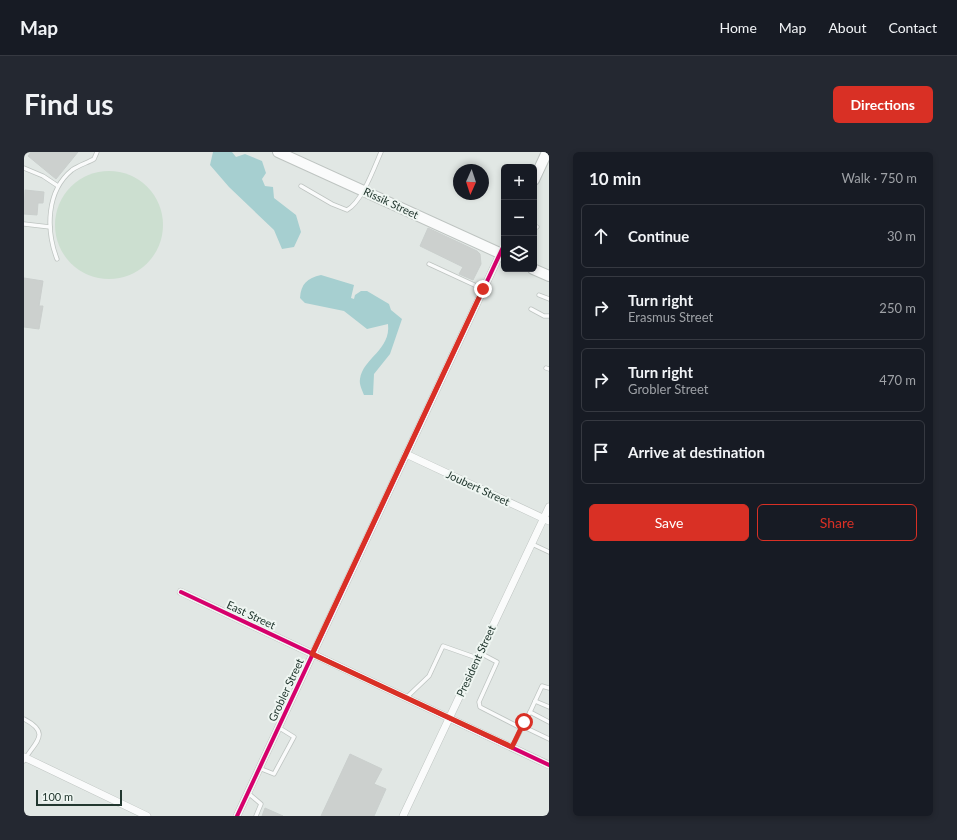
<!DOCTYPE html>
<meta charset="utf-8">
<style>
:root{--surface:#171b24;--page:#242831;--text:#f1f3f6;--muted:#9ea1a6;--line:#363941;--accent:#d93025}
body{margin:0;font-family:Lato,sans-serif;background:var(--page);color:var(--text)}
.controls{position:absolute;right:12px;top:12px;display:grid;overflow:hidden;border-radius:6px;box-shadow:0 2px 6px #0003}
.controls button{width:36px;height:36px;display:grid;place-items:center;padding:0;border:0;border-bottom:1px solid var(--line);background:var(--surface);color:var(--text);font:20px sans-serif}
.compass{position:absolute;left:429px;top:12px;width:36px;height:36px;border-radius:50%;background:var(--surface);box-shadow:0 2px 6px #0003;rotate:183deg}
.scale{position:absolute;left:12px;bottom:10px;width:86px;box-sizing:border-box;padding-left:4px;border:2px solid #22372f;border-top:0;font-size:11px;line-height:14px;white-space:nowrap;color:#22372f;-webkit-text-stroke:3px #eff6f2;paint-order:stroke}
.stop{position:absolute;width:12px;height:12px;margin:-9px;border:3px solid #d93025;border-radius:50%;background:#fff}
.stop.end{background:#d93025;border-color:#fff;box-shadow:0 1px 4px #0008}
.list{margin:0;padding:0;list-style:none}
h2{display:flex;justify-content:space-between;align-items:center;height:52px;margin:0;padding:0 16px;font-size:17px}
h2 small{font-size:13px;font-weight:400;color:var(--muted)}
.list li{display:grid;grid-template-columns:26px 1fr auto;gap:12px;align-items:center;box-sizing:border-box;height:64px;margin:0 8px 8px;padding:0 8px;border:1px solid var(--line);border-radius:6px}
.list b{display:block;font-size:15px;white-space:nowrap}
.list p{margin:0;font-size:13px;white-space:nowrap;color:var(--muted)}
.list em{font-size:13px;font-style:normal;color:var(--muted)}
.actions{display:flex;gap:8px;padding:12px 16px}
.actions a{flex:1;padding:9px 0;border:1px solid var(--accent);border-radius:6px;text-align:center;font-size:14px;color:var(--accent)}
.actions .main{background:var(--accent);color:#fff}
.icon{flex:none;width:22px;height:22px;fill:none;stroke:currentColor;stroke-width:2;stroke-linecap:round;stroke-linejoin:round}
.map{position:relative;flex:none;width:525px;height:664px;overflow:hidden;border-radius:6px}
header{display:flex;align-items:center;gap:24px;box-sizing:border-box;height:56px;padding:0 20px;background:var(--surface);border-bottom:1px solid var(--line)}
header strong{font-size:19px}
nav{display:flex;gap:22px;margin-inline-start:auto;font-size:14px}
.intro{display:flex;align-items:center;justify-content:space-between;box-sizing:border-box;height:96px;padding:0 24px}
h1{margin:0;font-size:28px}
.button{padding:10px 18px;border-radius:6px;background:var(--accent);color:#fff;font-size:14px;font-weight:700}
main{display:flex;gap:24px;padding:0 24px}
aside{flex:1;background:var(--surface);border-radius:6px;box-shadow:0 2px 6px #0003}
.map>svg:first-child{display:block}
</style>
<header>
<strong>Map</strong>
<nav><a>Home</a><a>Map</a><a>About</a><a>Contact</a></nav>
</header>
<div class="intro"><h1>Find us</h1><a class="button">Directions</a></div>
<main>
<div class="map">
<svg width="525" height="664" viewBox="0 0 525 664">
<rect width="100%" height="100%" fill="#e1e7e4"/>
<circle fill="#ccdfd0" cx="85" cy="73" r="54"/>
<g fill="#a6cfd0">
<path d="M189 0H208L212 5 221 2 238 9 242 21 238 27 241 34 249 35 250 46 272 63 277 80 270 95 258 97 250 78 205 35 186 13Z"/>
<path d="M297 123 330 133 327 146 330 147 331 143 337 139H343L365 152 367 158 378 167 366 202 350 222 349 243H340C338 238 335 232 336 227 339 206 367 198 364 172L343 177 320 159 281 151 276 146C277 132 283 126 297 123Z"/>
</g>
<g fill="#ccd0ce" stroke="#cacfcd">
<path d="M7 0H54L32 27 4 4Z"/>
<path d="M1 38 20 40 19 51H14L13 63 0 62Z"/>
<path d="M404 76 453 99 456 102 457 112 449 128 435 122 439 115 396 94Z"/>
<path d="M0 126 19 129 15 154H19L15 177 0 175Z"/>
<path d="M326 602 358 617 350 632 362 637 350 664H297Z"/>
<path d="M241 656 259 664H238Z"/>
</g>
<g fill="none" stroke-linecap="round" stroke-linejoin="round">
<defs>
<g id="lane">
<path d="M0 16 19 24 34 34"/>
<path d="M277 34 308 52 323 58C338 50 350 16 357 0"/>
<path d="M0 72 26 75"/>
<path d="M510 74 513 75"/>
<path d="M33 107C22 78 22 39 48 18 55 13 63 11 70 7L73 0"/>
<path d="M405 112 459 137"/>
<path d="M515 143 525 147"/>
<path d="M507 157 520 164H525"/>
<path d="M522 216 525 217"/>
<path d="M508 392 525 400"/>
<path d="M456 501 473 510 455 550 456 555 497 576"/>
<path d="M382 546 405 524 419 494 453 506"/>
<path d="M511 549 525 555"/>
<path d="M506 560 518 534 525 536"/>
<path d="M0 567C29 582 9 591 0 609"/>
<path d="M498 574 525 587"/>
<path d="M488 595 506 560 525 570"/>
<path d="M235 616 250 622 270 585 254 575"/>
<path d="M224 641 237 652 232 664"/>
</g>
<g id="street">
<path d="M382 302 525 369"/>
<path d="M157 440 525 613"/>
<path d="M0 605 123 664"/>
<path d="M213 664 476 102"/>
<path d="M379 664 525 355"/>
</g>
<g id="secondary">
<path d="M254 0 480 103"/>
<path d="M510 28 523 0"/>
<path d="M509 117 525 124"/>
</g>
</defs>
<use href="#lane" stroke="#bec4c1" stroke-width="5"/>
<use href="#street" stroke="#bec4c1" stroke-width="8"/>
<use href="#secondary" stroke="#bec4c1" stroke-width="12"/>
<use href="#lane" stroke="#fafbfb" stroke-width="3.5"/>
<use href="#street" stroke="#fafbfb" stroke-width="7"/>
<use href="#secondary" stroke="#fafbfb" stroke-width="10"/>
<defs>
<g id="cycleway">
<path d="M157 440 525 613"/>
<path d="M213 664 480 93"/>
</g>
</defs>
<use href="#cycleway" stroke="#eff6f2" stroke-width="6"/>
<use href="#cycleway" stroke="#d6006c" stroke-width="4"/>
</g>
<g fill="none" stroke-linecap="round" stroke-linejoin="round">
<path stroke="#d93025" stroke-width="5" d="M459 137 288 502 488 595 500 570"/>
</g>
<g text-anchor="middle" stroke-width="4" stroke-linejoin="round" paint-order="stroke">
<g font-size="11" fill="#22372f" stroke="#eff6f2">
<text transform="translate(367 51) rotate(25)" y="4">Rissik Street</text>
<text transform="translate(454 336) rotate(25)" y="4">Joubert Street</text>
<text transform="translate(227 463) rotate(25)" y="4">East Street</text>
<text transform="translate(452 509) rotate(-65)" y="4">President Street</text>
<text transform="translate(262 538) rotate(-65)" y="4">Grobler Street</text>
</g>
</g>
</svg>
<div class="controls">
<button>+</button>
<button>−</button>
<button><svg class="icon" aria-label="layers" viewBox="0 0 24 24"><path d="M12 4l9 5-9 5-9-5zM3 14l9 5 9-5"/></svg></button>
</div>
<svg class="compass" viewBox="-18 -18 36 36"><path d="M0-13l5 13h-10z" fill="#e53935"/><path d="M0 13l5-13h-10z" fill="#9ea1a6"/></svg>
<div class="scale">100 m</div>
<div class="stop" style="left:500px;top:570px"></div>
<div class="stop end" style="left:459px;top:137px"></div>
</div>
<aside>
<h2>10 min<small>Walk · 750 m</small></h2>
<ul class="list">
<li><svg class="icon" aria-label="ahead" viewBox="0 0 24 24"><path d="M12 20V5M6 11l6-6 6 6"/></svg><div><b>Continue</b></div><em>30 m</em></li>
<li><svg class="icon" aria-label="right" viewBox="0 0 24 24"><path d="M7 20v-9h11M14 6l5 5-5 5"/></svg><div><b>Turn right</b><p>Erasmus Street</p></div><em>250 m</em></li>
<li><svg class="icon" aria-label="right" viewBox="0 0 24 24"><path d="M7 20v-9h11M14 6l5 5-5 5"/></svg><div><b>Turn right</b><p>Grobler Street</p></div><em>470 m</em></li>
<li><svg class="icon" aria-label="arrive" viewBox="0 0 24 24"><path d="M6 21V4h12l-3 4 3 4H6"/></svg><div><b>Arrive at destination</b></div></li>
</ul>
<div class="actions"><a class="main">Save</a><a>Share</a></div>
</aside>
</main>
